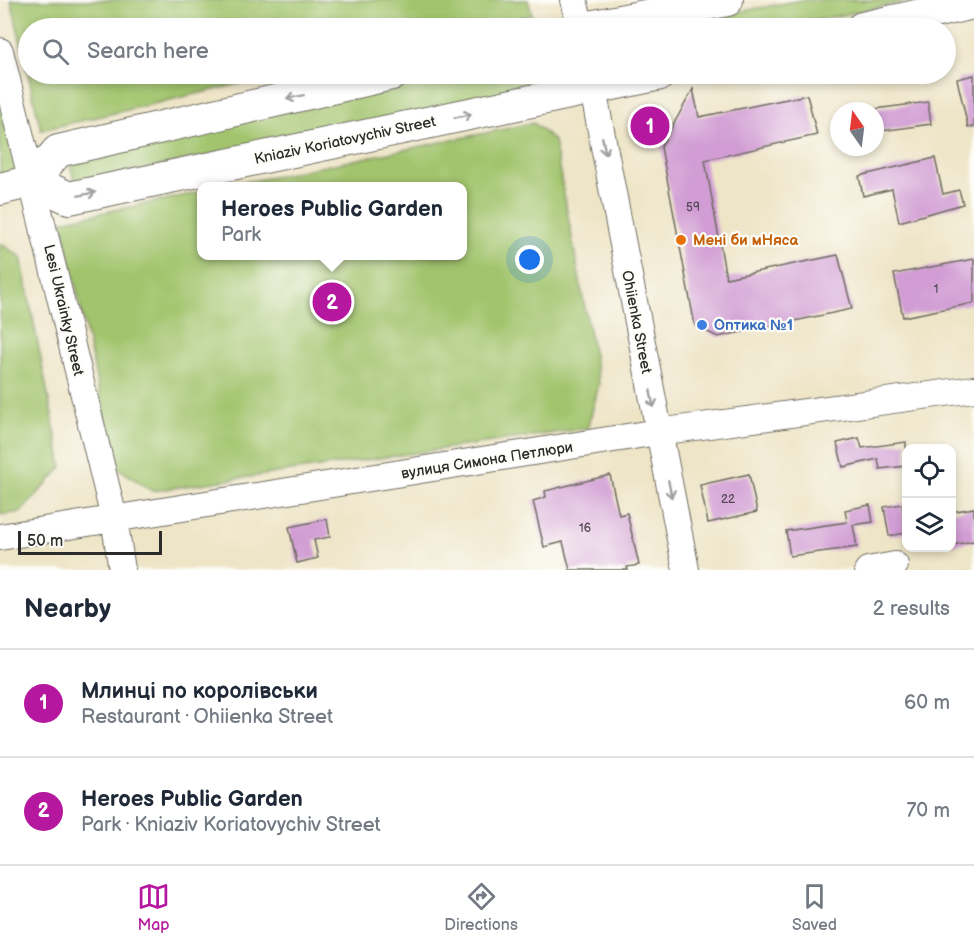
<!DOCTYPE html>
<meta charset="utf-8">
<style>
:root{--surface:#fff;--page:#f2f2f3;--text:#1f2937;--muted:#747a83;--line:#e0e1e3;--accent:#b5179e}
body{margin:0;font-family:"Balsamiq Sans",sans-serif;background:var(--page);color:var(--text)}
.controls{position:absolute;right:18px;bottom:18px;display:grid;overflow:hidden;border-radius:12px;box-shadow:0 3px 9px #0003}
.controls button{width:54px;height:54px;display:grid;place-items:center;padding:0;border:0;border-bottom:2px solid var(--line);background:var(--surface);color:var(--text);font:30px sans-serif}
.compass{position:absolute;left:830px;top:102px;width:54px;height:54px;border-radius:50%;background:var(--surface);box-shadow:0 3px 9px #0003;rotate:346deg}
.scale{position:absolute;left:18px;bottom:15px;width:144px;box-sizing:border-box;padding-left:6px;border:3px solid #2b2b2b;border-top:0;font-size:16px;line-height:21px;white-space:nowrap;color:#2b2b2b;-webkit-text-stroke:4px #fdfcf7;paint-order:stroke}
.you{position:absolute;left:530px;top:260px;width:21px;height:21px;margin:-15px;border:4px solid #fff;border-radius:50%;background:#1a73e8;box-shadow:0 0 0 9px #1a73e833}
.badge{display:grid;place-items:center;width:39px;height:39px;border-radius:50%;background:var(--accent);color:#fff;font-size:20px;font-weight:700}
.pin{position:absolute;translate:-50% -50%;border:3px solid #fff;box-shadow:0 2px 6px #0006}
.popup{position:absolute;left:197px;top:182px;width:270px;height:78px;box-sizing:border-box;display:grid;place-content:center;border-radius:12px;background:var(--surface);filter:drop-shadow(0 2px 4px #0005);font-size:20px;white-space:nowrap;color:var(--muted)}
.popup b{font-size:22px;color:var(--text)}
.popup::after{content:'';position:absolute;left:50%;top:100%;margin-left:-12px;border:12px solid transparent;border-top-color:var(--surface)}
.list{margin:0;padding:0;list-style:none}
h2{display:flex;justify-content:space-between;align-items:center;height:78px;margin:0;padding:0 24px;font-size:26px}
h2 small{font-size:20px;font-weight:400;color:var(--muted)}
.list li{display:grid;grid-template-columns:39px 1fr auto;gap:18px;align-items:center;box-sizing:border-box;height:108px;padding:0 24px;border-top:2px solid var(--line)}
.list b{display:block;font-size:22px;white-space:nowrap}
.list p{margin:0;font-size:20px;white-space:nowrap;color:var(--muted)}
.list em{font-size:20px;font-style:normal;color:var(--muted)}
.icon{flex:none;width:33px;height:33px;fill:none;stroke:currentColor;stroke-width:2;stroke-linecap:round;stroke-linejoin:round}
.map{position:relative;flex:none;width:974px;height:570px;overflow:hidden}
.search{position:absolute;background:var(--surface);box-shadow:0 3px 9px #0003;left:18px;right:18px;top:18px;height:66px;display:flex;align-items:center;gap:15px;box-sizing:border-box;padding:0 21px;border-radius:33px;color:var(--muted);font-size:22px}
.sheet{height:294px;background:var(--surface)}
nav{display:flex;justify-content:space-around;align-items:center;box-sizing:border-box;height:84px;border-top:2px solid var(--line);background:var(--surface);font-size:16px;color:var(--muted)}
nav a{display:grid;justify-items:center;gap:3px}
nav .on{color:var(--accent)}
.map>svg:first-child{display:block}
</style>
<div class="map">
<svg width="974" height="570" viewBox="0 0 974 570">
<rect width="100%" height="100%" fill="#fdfcf7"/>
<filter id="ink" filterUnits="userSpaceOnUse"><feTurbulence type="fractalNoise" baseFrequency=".0167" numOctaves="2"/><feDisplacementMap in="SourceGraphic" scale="12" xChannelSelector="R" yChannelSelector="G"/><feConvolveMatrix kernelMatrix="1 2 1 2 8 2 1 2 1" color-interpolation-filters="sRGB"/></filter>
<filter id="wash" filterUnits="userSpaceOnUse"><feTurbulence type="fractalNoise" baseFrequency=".008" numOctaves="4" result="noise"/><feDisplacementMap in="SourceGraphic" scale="24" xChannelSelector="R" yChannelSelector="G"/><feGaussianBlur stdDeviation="1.35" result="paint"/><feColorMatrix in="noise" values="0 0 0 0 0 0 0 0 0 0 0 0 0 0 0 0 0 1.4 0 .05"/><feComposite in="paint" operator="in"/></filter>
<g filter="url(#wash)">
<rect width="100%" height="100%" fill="#eee5c7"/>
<g fill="#a2c46d" stroke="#66784c" stroke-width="1.5">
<path d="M11 0H528L532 15 474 28H28V74H282L41 130Z"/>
<path d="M801 0H912L782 28H655Z"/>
<path d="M0 51 32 181 0 189Z"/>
<path d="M438 74H533L536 88 75 183 69 161Z"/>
<path d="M534 123 554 141 599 384 588 428 152 491 115 466 62 221 201 192 202 256H463V186H227Z"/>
<path d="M0 243 21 257 62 467 21 512 0 515Z"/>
</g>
<g id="blocks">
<g fill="#d19dd4">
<path d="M974 75V127H968L957 79Z"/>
<path d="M693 89 699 117 807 95 817 135 705 160 726 278 838 255 852 309 718 337 695 326 661 147Z"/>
<path d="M928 102 931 124 875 132V109Z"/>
<path d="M935 158 943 194 959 190 963 204 899 222 892 189 863 196 859 176Z"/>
<path d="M974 259V303L903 317 894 274Z"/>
<path d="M859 438 862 448 906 442V466L880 469 878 459 843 467 837 443Z"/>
<path d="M749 474 757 512 708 523 700 485Z"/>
<path d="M610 475 619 515 627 513 639 565 627 567 628 570H570L563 542 544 547 533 501 546 497 545 491Z"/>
<path d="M902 504 906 533 889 536 884 507Z"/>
<path d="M870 505 873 522 853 525 857 547 790 556 786 531 847 522 845 510Z"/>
<path d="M974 508V541L951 545V512Z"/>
<path d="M327 519 330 537 314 540 318 558 297 563 289 527Z"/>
</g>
</g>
</g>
<g filter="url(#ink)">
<use href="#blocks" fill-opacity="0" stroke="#6f6c62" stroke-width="1.5"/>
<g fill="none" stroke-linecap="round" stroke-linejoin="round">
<defs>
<g id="minor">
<path d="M574 0 581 28"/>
<path d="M0 51 114 518 122 570"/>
<path d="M590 74 686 570"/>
<path d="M0 537 658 432 974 389"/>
<path d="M868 570 895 565"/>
</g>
<g id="major">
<path d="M584 28 727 0"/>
<path d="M862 28 974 3"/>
<path d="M32 181 69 198 660 74"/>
<path d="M0 189 32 181 58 151 392 74"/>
</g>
</defs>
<use href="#minor" stroke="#6f6c62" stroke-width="28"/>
<use href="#major" stroke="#6f6c62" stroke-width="34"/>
<use href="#minor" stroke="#fff" stroke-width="26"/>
<use href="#major" stroke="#fff" stroke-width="32"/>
</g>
<defs><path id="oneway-shaft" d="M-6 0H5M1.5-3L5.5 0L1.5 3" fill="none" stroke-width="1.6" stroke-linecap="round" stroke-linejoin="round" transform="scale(1.5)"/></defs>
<g stroke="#a0a0a0">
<use href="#oneway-shaft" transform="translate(295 97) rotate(168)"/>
<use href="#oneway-shaft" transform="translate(463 116) rotate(-12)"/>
<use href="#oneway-shaft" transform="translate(604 146) rotate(79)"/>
<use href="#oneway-shaft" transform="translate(87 194) rotate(-12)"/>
<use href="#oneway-shaft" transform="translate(652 399) rotate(79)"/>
<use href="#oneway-shaft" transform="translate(670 489) rotate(79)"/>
</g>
</g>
<circle fill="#e8710a" stroke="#fdfcf7" stroke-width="2" cx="681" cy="240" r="6"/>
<circle fill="#3f7fe0" stroke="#fdfcf7" stroke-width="2" cx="702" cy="325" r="6"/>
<g text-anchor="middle" stroke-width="4.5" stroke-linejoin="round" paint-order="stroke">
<g font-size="12" fill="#544855">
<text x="693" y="211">59</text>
<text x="936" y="293">1</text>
<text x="728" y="503">22</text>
<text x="585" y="532">16</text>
</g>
<g font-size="15" fill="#2b2b2b" stroke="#fdfcf7">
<text transform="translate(345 140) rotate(-12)" y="5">Kniaziv Koriatovychiv Street</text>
<text transform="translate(64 310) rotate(77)" y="5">Lesi Ukrainky Street</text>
<text transform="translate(637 322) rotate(79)" y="5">Ohiienka Street</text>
<text transform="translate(487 460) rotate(-9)" y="5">вулиця Симона Петлюри</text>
</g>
<g font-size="15" font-weight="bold" fill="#c56008" stroke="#fdfcf7" text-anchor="start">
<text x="693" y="245">Мені би мНяса</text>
</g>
<g font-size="15" font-weight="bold" fill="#366cbe" stroke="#fdfcf7" text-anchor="start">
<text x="714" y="330">Оптика №1</text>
</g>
</g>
</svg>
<div class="controls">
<button><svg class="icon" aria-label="locate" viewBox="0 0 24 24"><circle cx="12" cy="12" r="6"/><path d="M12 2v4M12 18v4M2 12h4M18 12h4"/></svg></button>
<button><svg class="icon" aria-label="layers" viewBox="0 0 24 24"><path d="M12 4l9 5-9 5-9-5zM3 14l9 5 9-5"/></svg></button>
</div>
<svg class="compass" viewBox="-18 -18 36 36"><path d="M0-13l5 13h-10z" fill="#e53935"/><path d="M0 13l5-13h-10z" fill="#747a83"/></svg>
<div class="scale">50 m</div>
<div class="you"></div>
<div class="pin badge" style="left:650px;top:126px">1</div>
<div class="pin badge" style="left:332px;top:302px">2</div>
<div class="popup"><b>Heroes Public Garden</b>Park</div>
<div class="search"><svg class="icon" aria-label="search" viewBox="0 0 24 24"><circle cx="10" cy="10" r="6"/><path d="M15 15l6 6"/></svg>Search here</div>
</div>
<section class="sheet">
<h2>Nearby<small>2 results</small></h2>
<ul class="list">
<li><span class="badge">1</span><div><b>Млинці по королівськи</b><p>Restaurant · Ohiienka Street</p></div><em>60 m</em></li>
<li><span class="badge">2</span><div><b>Heroes Public Garden</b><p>Park · Kniaziv Koriatovychiv Street</p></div><em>70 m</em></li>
</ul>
</section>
<nav>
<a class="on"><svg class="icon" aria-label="map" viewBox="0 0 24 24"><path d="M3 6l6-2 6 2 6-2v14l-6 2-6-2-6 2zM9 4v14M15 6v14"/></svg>Map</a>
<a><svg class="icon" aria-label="directions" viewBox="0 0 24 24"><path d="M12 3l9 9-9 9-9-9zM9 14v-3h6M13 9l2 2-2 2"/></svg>Directions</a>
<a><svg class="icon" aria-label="saved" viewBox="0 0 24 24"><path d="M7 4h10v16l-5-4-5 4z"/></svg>Saved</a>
</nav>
